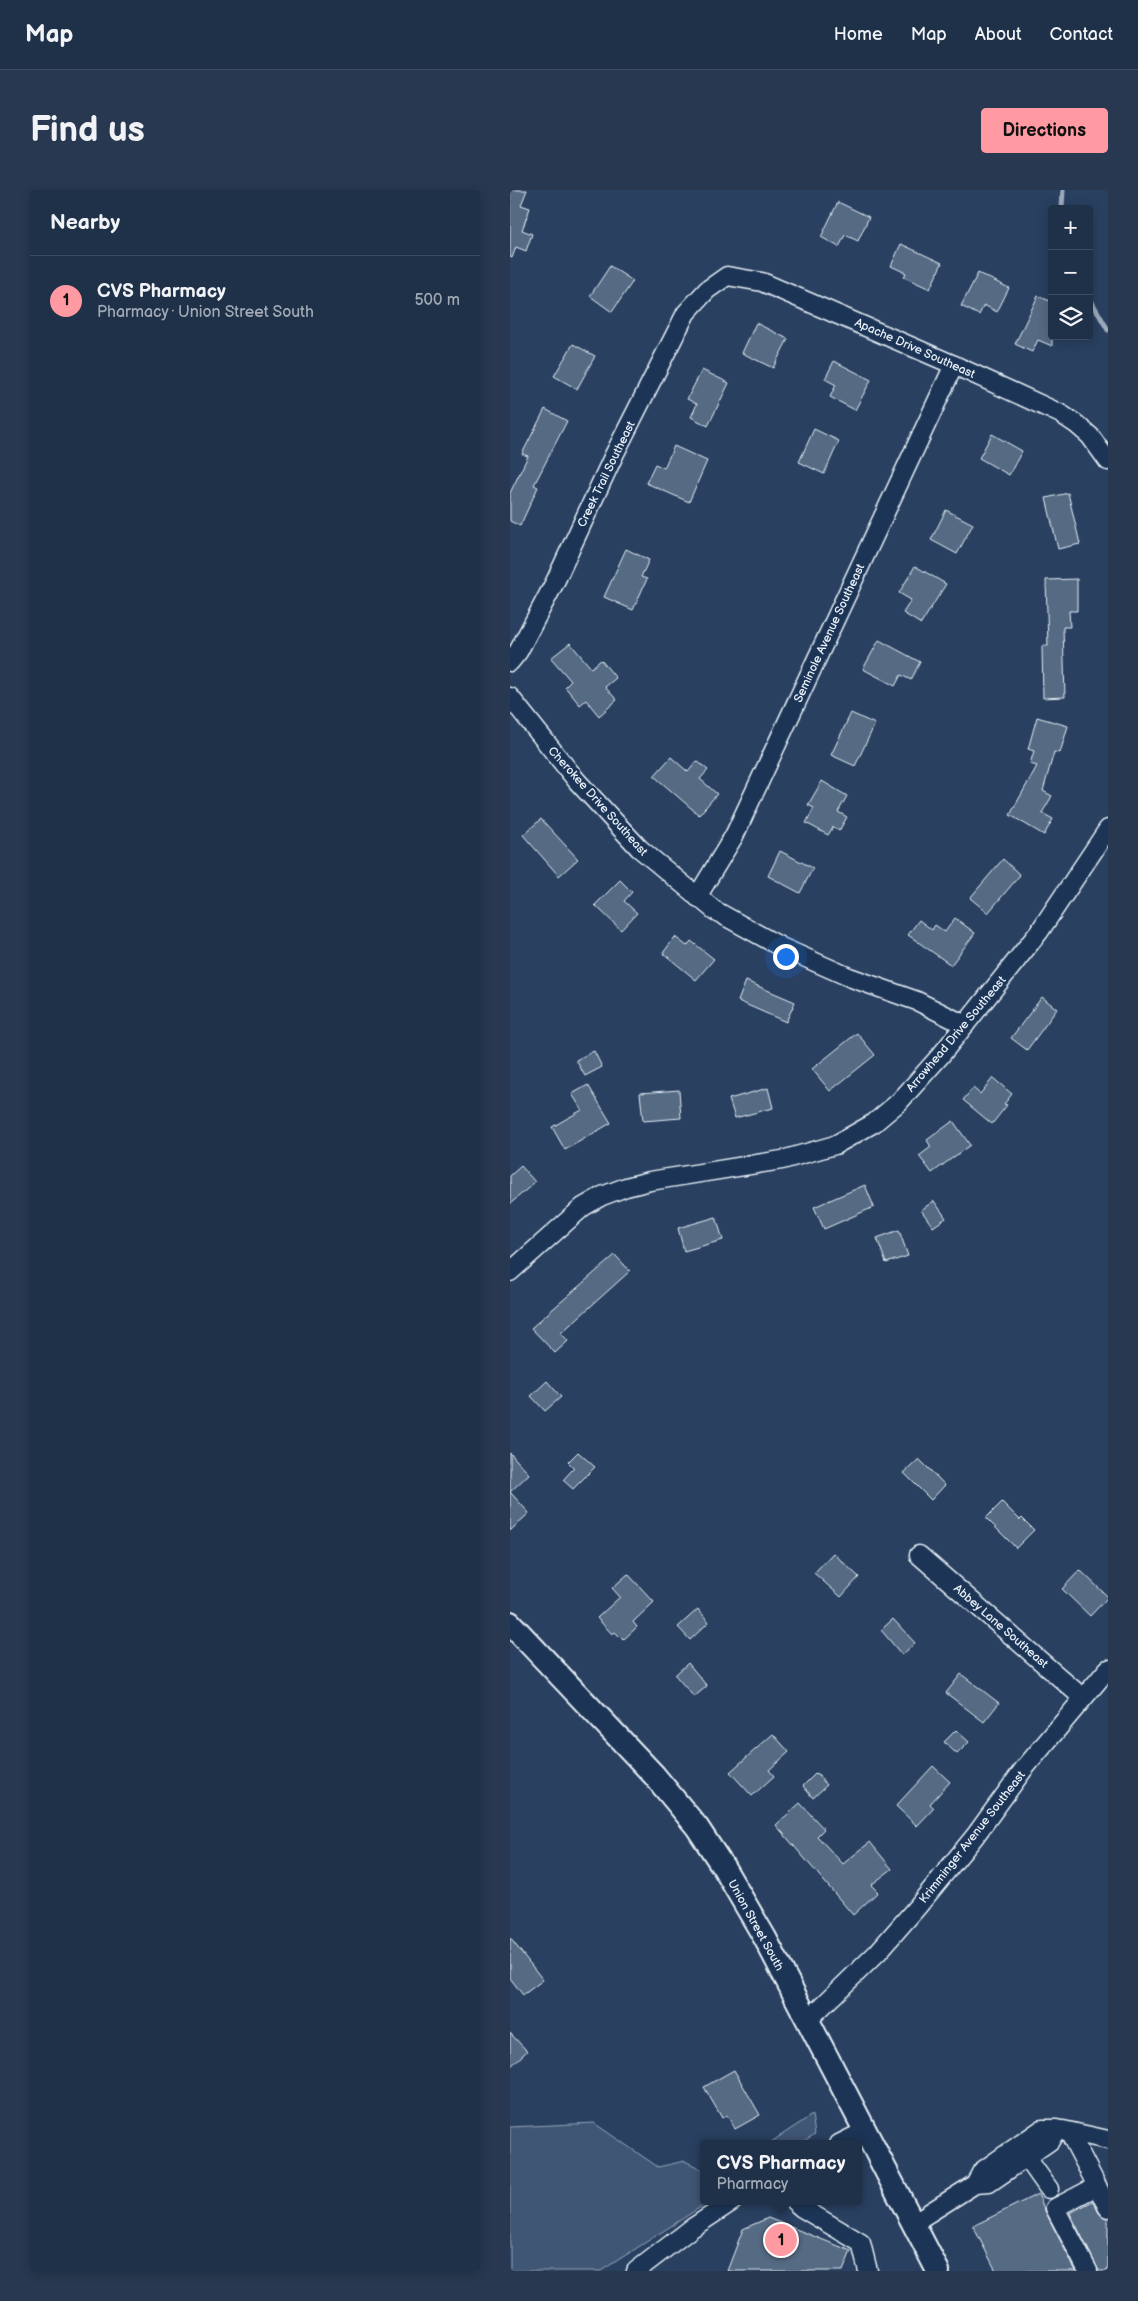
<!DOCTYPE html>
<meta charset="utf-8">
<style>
:root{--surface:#1f3049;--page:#273850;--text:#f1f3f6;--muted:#a1a9b4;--line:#3c4b61;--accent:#ff9aa2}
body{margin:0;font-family:"Balsamiq Sans",sans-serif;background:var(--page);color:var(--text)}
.controls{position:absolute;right:15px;top:15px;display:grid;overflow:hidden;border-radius:5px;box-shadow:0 2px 12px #0003}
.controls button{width:45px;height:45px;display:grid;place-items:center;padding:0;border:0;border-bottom:1px solid var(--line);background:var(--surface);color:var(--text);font:25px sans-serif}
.you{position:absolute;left:275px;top:766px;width:18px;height:18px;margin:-12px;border:4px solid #fff;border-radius:50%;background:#1a73e8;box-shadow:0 0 0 8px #1a73e833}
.badge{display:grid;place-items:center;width:32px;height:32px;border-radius:50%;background:var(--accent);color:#111;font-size:16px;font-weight:700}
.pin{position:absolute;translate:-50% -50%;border:2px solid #fff;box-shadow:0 1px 5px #0006}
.popup{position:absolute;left:190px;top:1950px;width:162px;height:65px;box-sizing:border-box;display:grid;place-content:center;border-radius:5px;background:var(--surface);filter:drop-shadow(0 1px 4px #0005);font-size:16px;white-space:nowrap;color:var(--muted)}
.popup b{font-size:19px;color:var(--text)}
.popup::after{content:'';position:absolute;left:50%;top:100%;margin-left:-10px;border:10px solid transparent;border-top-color:var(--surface)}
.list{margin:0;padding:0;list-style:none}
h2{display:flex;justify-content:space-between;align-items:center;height:65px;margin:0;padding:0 20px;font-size:21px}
h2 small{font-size:16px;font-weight:400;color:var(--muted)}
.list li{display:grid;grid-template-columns:32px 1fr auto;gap:15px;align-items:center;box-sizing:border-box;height:90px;padding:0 20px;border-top:1px solid var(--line)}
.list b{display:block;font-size:19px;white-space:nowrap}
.list p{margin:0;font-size:16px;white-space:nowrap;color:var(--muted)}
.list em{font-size:16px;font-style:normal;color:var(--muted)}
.icon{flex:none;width:28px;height:28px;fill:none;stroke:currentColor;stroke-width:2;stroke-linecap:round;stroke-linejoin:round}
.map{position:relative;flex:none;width:598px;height:2081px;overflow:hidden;border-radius:5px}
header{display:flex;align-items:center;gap:30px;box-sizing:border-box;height:70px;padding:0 25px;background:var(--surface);border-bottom:1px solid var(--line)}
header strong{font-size:24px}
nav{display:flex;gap:28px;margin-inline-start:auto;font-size:18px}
.intro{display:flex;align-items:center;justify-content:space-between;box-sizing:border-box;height:120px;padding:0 30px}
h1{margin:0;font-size:35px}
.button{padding:12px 22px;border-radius:5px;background:var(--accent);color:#111;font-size:18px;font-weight:700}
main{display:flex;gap:30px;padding:0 30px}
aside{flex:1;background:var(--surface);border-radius:5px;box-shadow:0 2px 12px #0003}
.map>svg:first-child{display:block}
</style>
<header>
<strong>Map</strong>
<nav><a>Home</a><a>Map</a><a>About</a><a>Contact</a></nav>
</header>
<div class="intro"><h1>Find us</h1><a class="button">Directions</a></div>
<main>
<aside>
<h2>Nearby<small></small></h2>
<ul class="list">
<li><span class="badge">1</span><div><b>CVS Pharmacy</b><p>Pharmacy · Union Street South</p></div><em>500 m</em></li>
</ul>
</aside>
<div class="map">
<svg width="598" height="2081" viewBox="0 0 598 2081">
<rect width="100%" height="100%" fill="#294061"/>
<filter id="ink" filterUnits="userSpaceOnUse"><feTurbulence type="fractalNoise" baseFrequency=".02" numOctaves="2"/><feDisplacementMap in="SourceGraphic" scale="10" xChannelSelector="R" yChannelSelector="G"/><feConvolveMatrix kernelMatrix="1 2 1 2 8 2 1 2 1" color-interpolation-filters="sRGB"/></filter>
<g filter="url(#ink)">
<g fill="#415774" stroke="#94a4b6">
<path d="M302 1925 305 1944 289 1954H258Z"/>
<path d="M84 1933 148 1977 175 1971 193 1980 194 2011H200L91 2081H0V1937Z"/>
</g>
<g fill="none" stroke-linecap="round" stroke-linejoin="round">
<g stroke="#9dabbd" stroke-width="5">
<path d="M552 19 553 0"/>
<path d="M579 107 598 140"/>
</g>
</g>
<g fill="#556a83" stroke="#e8f1f8">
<path d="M0 0H17L11 15 20 18 12 40 22 44 16 61 6 57 2 68 0 67Z"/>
<path d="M328 12 359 27 348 51 335 45 329 57 311 47Z"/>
<path d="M391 54 432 73 420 99 394 87 396 83 381 76Z"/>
<path d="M100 76 123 91 102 122 80 106Z"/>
<path d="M468 83 499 98 487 122 474 115 469 125 451 116Z"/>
<path d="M528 106 542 112V156L528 150 522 162 505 154Z"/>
<path d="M246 133 278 149 263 178 232 163Z"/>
<path d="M63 154 85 166 67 199 44 186Z"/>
<path d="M324 171 361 190 345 220 320 207 326 195 315 189Z"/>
<path d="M192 180 219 193 198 236 181 227 187 214 177 209Z"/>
<path d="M35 219 57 231 24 295 28 297 10 336 0 331V303L18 266 12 264Z"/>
<path d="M304 239 329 251 314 284 289 272Z"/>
<path d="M482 244 512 261 499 285 469 268Z"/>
<path d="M164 256 197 271 179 312 136 293 145 274 154 278Z"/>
<path d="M558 303 570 354 548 359 536 308Z"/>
<path d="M436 320 463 334 447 364 421 350Z"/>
<path d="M116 359 139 370 131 387 137 389 123 420 94 407Z"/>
<path d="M405 376 436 394 411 434 393 423 401 410 389 403Z"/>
<path d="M567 389V421H559L560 437H553L555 507 533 508 532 456H538L536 390Z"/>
<path d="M369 450 410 472 401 490 391 485 385 496 353 479Z"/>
<path d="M60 453 81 478 91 470 106 488 95 497 107 510 89 526 76 510 70 515 55 497 61 491 41 468Z"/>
<path d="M341 523 365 534 345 576 321 565Z"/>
<path d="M527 527 558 536 550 563 544 562 533 601 542 606 532 623 543 629 534 645 500 625 527 576 520 574 524 561 518 559Z"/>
<path d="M161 567 178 582 187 571 198 580 190 589 207 604 189 625 144 586Z"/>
<path d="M312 591 337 606 328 622 337 627 329 641 323 637 318 645 296 633 304 618 298 615Z"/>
<path d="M31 629 68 669 49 686 13 645Z"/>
<path d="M270 661 303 678 290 703 258 686Z"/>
<path d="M493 669 510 685 478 723 460 708Z"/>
<path d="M110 690 122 702 114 711 127 723 111 740 85 715Z"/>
<path d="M445 728 465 743 441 775 398 745 409 730 422 740 425 735 435 742Z"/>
<path d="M165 747 177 756 181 751 204 769 186 790 153 763Z"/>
<path d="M236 791 285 812 276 832 228 811Z"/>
<path d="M532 807 547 819 517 860 501 848Z"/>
<path d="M347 843 365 865 320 901 302 879Z"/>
<path d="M84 861 92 877 75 886 66 870Z"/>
<path d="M483 888 502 904 494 914 497 915 482 934 453 910 463 898 470 904Z"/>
<path d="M78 895 101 933 55 960 42 937 72 920 62 904Z"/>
<path d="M258 898 263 918 225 928 219 909Z"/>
<path d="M169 900 171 928 133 931 130 903Z"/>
<path d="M443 931 460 955 422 983 409 966 421 957 417 950Z"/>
<path d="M11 976 25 992 0 1014V986Z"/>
<path d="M355 995 364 1017 314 1039 304 1017Z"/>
<path d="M424 1011 436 1028 423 1037 411 1020Z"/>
<path d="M206 1027 213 1050 174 1061 168 1038Z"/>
<path d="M389 1040 398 1066 376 1073 367 1048Z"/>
<path d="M105 1065 120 1081 51 1143 58 1151 45 1163 21 1138Z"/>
<path d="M37 1191 51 1207 35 1221 21 1206Z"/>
<path d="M68 1262 85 1277 63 1299 53 1290 64 1278 58 1272Z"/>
<path d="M0 1263 19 1284 0 1302Z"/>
<path d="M409 1269 435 1295 421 1310 394 1283Z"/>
<path d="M0 1302 19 1323 0 1341Z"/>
<path d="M492 1312 510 1330 512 1328 524 1340 506 1358 476 1328Z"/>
<path d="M323 1363 349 1387 331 1407 304 1383Z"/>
<path d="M570 1380 598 1407 580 1426 552 1399Z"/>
<path d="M118 1384 144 1412 123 1432 127 1437 113 1450 105 1442 102 1444 87 1428 110 1407 102 1398Z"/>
<path d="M188 1419 199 1432 180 1450 168 1437Z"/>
<path d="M383 1429 405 1453 392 1465 371 1440Z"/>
<path d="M178 1473 197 1496 184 1507 165 1485Z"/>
<path d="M451 1484 489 1513 474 1532 436 1503Z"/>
<path d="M446 1540 459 1552 447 1564 434 1552Z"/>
<path d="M263 1544 279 1562 259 1580 264 1586 242 1606 220 1582Z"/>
<path d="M423 1576 440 1592 420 1614 424 1618 407 1636 386 1616Z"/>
<path d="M306 1583 317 1595 303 1608 293 1596Z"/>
<path d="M290 1613 314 1639 307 1646 333 1674 360 1652 382 1679 361 1695 368 1702 343 1725 266 1635Z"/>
<path d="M0 1748 33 1790 13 1805 0 1788Z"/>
<path d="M0 1843 17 1861 0 1877Z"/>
<path d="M224 1880 250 1925 225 1939 217 1925 212 1928 194 1897Z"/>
<path d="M528 2004 536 2023 566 2081H486L463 2036Z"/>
<path d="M583 2011 589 2023 598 2029V2081H589L560 2023Z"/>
<path d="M258 2028 341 2061 333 2081H217L233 2039Z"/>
</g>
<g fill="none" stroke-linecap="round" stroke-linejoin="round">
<defs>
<g id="minor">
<path d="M0 472 8 462 45 392 104 265 176 123 197 100 217 86 252 92 444 175 551 224 566 234 580 246 598 271"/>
<path d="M0 507 67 591 129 658 204 720 271 757 339 787 407 811 455 835"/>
<path d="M187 707 224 646 444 175"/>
<path d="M0 1082 73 1017 92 1006 116 997 140 991 272 970 325 955 364 933 389 912 431 865 529 742 598 639"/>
<path d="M409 1365 573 1508"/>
<path d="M298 1830 368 1762 408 1716 465 1646 513 1580 598 1479"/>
<path d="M553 1940 598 1950"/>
<path d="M559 1942 587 1996 545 2018 578 2081"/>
<path d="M329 1954 355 1941"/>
<path d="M510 1958 539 1999"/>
<path d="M587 1996 598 2018"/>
<path d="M284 2011 292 2018 351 2053 358 2081"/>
<path d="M403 2033 465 1994 472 1981 532 1939H547L540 1951 479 1993 465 1994"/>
<path d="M126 2081 182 2038 223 2011"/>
</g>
<path id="major" d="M0 1433 144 1585 187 1637 214 1678 255 1748 428 2081"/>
</defs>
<use href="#minor" stroke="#e8f1f8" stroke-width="21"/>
<use href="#major" stroke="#e8f1f8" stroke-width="26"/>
<use href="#minor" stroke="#1d3557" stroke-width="18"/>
<use href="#major" stroke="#1d3557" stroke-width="22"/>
</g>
</g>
<g text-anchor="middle" stroke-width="4.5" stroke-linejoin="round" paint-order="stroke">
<g font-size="12" fill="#e8f1f8" stroke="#1d3557">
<text transform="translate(405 158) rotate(24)" y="4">Apache Drive Southeast</text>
<text transform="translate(96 284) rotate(-64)" y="4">Creek Trail Southeast</text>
<text transform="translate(319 443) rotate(-65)" y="4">Seminole Avenue Southeast</text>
<text transform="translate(88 611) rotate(48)" y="4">Cherokee Drive Southeast</text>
<text transform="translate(446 844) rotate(-50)" y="4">Arrowhead Drive Southeast</text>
<text transform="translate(491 1436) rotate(41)" y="4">Abbey Lane Southeast</text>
<text transform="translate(462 1647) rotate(-52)" y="4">Krimminger Avenue Southeast</text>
<text transform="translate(246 1735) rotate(61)" y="4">Union Street South</text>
</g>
</g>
</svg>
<div class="controls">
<button>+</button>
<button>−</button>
<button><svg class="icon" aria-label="layers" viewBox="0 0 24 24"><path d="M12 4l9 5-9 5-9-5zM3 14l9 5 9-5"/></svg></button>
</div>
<div class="you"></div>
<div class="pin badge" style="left:271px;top:2050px">1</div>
<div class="popup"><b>CVS Pharmacy</b>Pharmacy</div>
</div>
</main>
